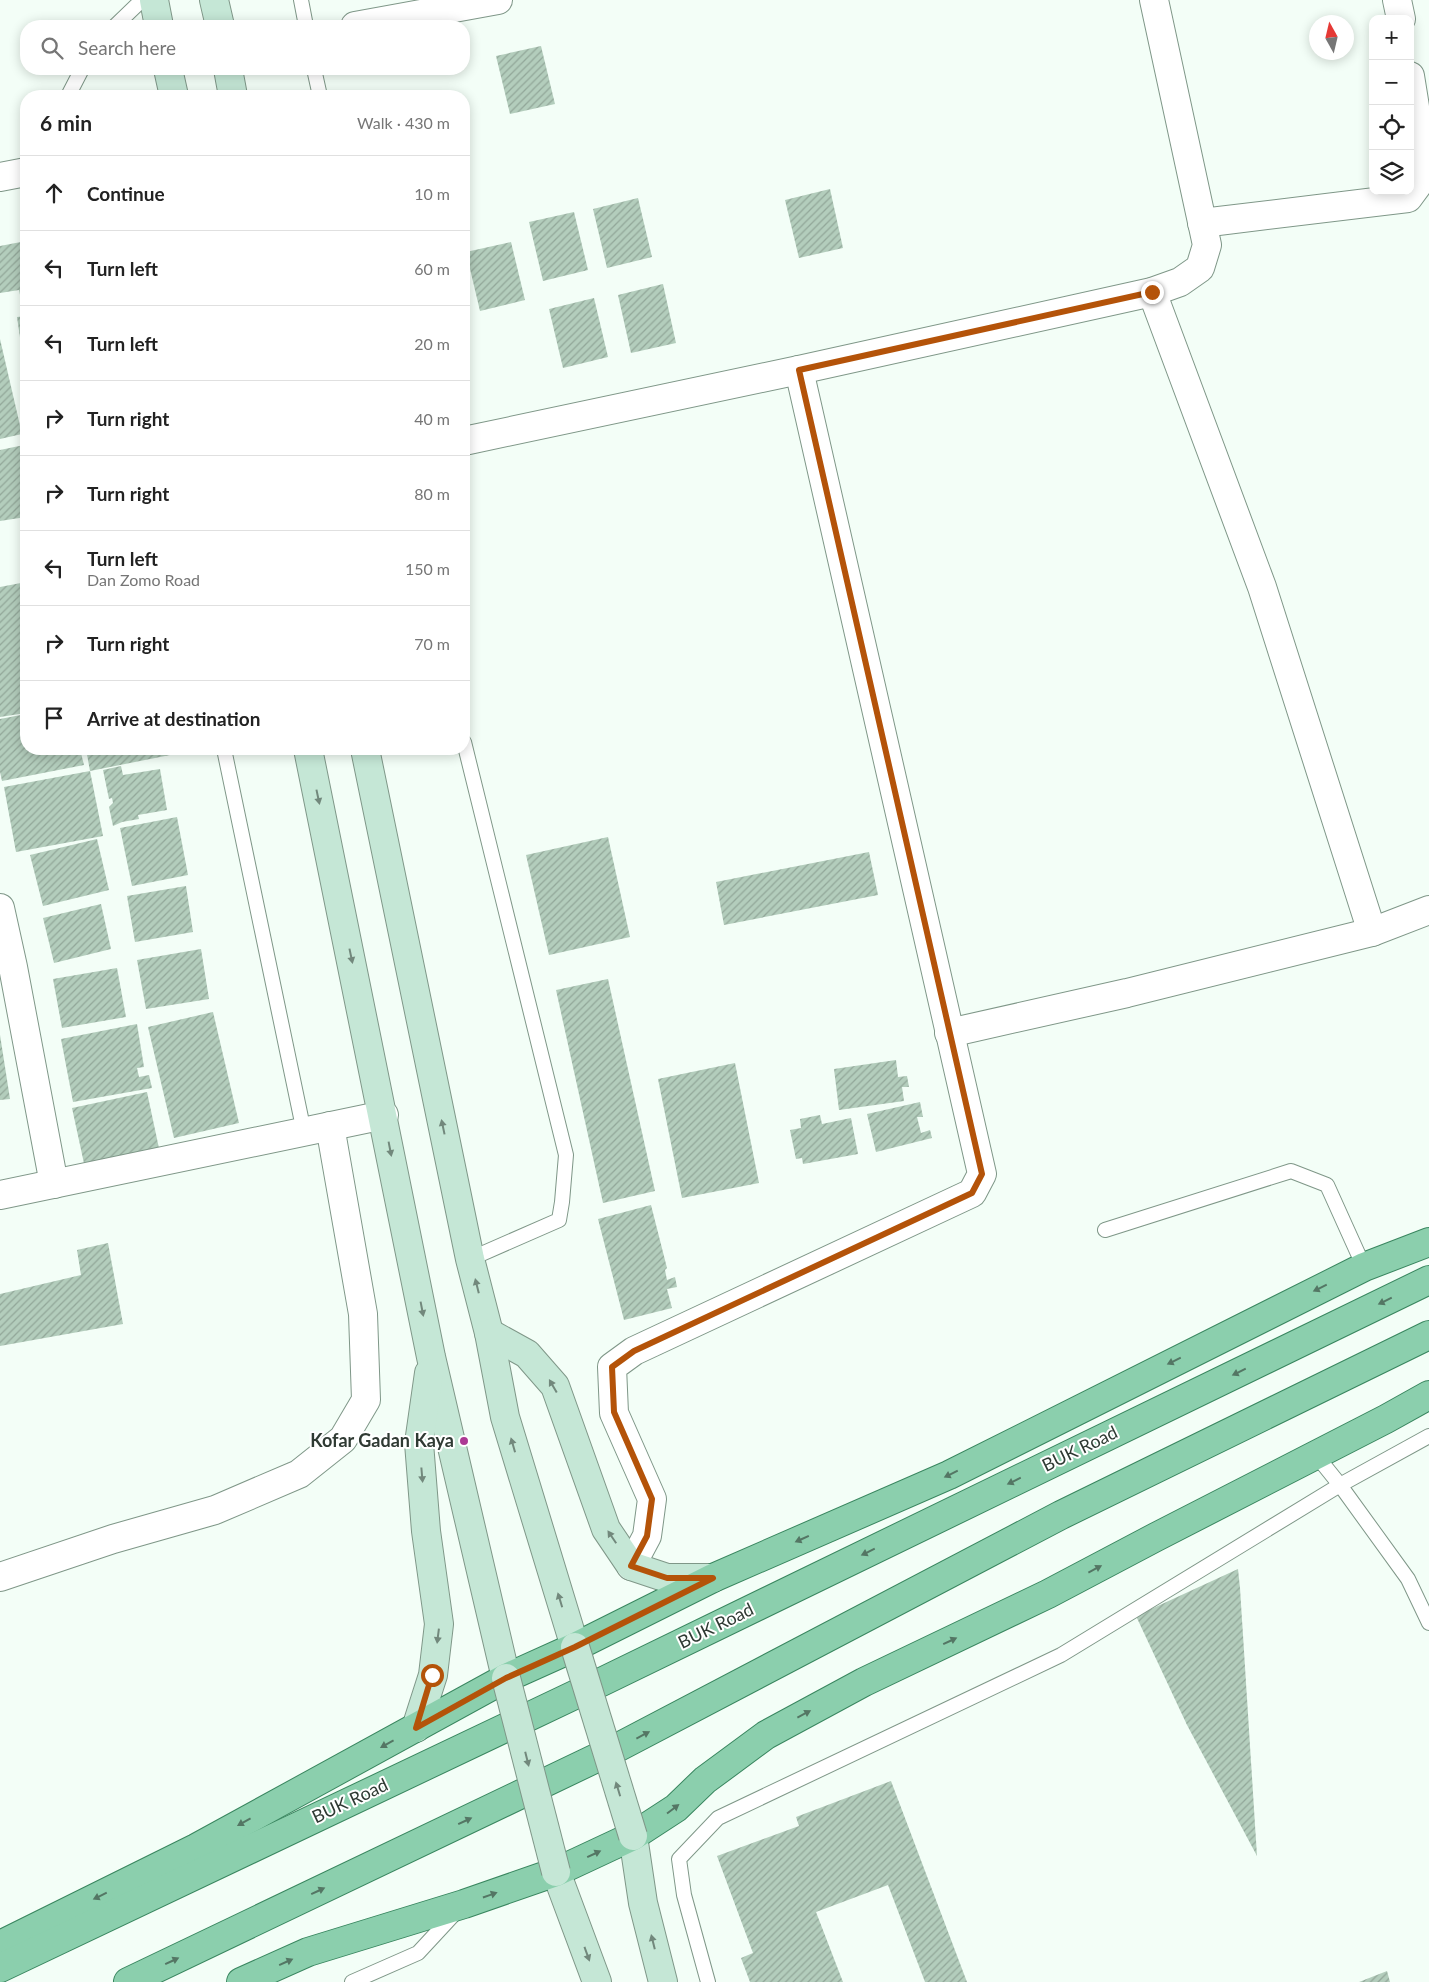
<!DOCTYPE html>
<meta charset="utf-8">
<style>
:root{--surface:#fff;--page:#f2f2f2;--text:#222;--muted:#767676;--line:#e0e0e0}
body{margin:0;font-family:Lato,sans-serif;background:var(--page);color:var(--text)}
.controls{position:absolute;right:15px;top:15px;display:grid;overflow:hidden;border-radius:10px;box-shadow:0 2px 12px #0003}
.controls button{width:45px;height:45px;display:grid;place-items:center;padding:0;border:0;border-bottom:1px solid var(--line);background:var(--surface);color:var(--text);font:25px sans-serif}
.compass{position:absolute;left:1309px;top:15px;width:45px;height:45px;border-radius:50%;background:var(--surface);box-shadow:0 2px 12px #0003;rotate:352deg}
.stop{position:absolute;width:15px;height:15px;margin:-11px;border:4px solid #b45309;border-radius:50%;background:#fff}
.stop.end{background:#b45309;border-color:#fff;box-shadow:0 1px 5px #0008}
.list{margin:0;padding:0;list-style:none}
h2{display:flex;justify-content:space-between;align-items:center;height:65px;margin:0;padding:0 20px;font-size:21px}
h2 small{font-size:16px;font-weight:400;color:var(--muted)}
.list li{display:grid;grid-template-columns:32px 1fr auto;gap:15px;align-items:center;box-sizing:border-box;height:75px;padding:0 20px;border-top:1px solid var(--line)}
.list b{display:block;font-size:19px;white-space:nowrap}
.list p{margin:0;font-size:16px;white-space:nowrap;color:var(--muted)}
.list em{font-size:16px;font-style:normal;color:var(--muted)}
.icon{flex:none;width:28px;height:28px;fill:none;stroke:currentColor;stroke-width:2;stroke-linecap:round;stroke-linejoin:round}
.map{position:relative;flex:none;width:1429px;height:1982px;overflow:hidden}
.search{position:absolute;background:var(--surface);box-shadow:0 2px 12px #0003;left:20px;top:20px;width:450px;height:55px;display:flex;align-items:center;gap:12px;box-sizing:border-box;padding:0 18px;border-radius:20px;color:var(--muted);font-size:19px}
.panel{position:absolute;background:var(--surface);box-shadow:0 2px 12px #0003;left:20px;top:90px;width:450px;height:665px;border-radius:20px}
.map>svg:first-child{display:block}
</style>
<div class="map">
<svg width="1429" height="1982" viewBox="0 0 1429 1982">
<defs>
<pattern id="building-hatch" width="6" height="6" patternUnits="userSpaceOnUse" patternTransform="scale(1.25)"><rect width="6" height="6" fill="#b3cdbc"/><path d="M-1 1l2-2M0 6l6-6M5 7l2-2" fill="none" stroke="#92a799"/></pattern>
</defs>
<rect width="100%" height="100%" fill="#f3fef7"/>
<g fill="url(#building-hatch)">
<path d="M541 46 555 104 510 114 496 56Z"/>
<path d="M830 189 843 248 799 258 785 200Z"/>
<path d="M638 198 652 257 607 268 593 209Z"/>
<path d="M574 212 588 270 543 281 529 222Z"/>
<path d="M26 241V314H24L19 290 0 293V246Z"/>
<path d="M511 242 525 300 480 311 466 252Z"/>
<path d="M663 284 676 343 631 353 618 295Z"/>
<path d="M594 298 608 357 563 368 549 309Z"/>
<path d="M26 316V371H25L17 317Z"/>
<path d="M0 339 22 434 0 439Z"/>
<path d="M24 445 26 456V517L0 521V450Z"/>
<path d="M26 582V713L0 717V587Z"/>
<path d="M26 714V749H80L84 765 2 781 0 772V719Z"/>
<path d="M86 749H169L170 755 90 771 103 836 16 852 4 787 90 771Z"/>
<path d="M121 766 123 775 160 769 167 810 138 815 139 819 122 822 113 826 109 807 113 803 112 798 109 799 103 770Z"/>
<path d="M177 817 188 875 132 886 120 828Z"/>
<path d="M608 837 630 937 549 955 526 855Z"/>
<path d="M97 839 109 890 43 906 30 855Z"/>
<path d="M869 852 878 895 724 925 716 882Z"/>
<path d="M186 886 193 932 135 942 127 896Z"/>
<path d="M101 904 111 949 54 963 43 918Z"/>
<path d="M201 949 209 999 146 1009 137 960Z"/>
<path d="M117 968 126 1017 62 1028 53 979Z"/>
<path d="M608 979 655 1191 603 1203 556 990Z"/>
<path d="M213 1012 239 1123 174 1138 148 1027Z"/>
<path d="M137 1024 144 1067 137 1068 139 1077 149 1075 152 1088 73 1102 61 1039Z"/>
<path d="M0 1035 10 1099 0 1100Z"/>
<path d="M896 1060 898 1077 907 1076 909 1087H902L904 1101 839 1110 834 1069Z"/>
<path d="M735 1063 759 1183 682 1198 658 1079Z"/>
<path d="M147 1092 160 1153 85 1168 72 1108Z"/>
<path d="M920 1102 923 1117H917L921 1133 930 1130 932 1138 876 1152 867 1114Z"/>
<path d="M820 1115 822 1124 851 1118 858 1154 803 1164 802 1158 796 1159 790 1130 801 1128 800 1119Z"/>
<path d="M651 1205 667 1268 665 1270 667 1280 675 1277 677 1287 667 1289 672 1308 624 1320 598 1219Z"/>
<path d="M108 1243 123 1324 0 1346V1294L81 1275 77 1250Z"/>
<path d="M1238 1569 1240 1588 1257 1856 1187 1725 1136 1616Z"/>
<path d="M891 1781 967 1982H925L888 1885 816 1912 843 1982H750L741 1958 753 1953 717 1856 799 1826 796 1817Z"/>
<path d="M1387 1971 1390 1982H1359Z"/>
</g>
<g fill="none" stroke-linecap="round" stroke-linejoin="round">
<defs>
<g id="lane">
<path d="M301 0 306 26"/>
<path d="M115 26 142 0"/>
<path d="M314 69 320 96"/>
<path d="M68 96 82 69"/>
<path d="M464 742 566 1155 562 1202 559 1220 470 1259"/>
<path d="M224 749 304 1132"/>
<path d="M1105 1230 1291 1171 1327 1185 1364 1267"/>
<path d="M1315 1454 1340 1485 1408 1579 1429 1623"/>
<path d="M352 1982 418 1953 456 1912"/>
<path d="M708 1982 684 1895 679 1859 718 1818 1061 1655 1340 1485 1429 1436"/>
</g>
<g id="street">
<path d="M1397 0 1401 19"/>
<path d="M355 26 498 0"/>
<path d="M0 177 26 172"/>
<path d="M1202 223 1408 198 1419 183 1415 107 1410 76"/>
<path d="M1152 292 1262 587 1372 932"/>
<path d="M464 441 799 370 1152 292 1180 282 1200 268 1207 245 1154 0"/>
<path d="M0 908 13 967 54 1184"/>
<path d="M949 1033 1127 993 1372 932 1429 910"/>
<path d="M0 1195 384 1115"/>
<path d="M631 1566 647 1536 652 1499 614 1413 612 1367 634 1351 972 1193 982 1174 799 370"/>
<path d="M0 1577 113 1539 215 1510 299 1474 343 1439 366 1400 363 1314 330 1126"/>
</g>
<g id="secondary">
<path d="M154 0 159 26"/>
<path d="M214 0 220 26"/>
<path d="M168 69 174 96"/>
<path d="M228 69 233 96"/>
<path d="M308 749 431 1357 506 1678"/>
<path d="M365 749 470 1259 489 1333 505 1417 575 1647"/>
<path d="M489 1333 527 1354 555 1386 606 1529 631 1566 667 1578H713"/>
<path d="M416 1728 433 1675 439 1624 426 1531 419 1443 429 1373"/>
<path d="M633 1836 643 1903 663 1982"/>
<path d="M556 1872 597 1982"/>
</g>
<g id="primary">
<path d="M0 1945 196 1848 506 1678 575 1647 713 1578 949 1475 1364 1267 1429 1242"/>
<path d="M0 1968 587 1689 1429 1280"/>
<path d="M128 1982 611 1751 1061 1515 1429 1335"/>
<path d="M241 1982 308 1952 464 1904 556 1872 633 1836 676 1808 705 1780 766 1735 864 1682 1048 1594 1156 1537 1386 1419 1429 1395"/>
</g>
</defs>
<use href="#lane" stroke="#7f9788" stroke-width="16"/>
<use href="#street" stroke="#7f9788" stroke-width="30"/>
<use href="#secondary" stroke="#7f9788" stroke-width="30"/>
<use href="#primary" stroke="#39865f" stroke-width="30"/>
<use href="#lane" stroke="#fff" stroke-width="14"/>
<use href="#street" stroke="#fff" stroke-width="28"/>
<use href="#secondary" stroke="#c5e7d6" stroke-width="28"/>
<use href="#primary" stroke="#8bcfad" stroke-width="28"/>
<defs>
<g id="secondary-bridge">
<path d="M575 1647 633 1836"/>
<path d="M506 1678 556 1872"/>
</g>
</defs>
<use href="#secondary-bridge" stroke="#7f9788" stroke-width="30" stroke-linecap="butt"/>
<use href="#secondary-bridge" stroke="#c5e7d6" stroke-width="28"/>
</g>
<defs><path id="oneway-solid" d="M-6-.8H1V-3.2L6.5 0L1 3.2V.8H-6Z" transform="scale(1.25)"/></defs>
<g fill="#72887c">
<use href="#oneway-solid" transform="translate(318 797) rotate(78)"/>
<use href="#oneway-solid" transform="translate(351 956) rotate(78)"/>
<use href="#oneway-solid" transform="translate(443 1127) rotate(-102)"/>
<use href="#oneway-solid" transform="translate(390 1149) rotate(79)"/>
<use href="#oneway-solid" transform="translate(477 1286) rotate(-104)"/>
<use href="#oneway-solid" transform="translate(422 1309) rotate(79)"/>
<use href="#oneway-solid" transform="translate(553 1386) rotate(-120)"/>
<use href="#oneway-solid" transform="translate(513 1445) rotate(-106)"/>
<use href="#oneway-solid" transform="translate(422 1475) rotate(85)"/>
<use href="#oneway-solid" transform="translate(612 1537) rotate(-124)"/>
<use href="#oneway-solid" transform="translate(560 1600) rotate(-107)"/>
<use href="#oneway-solid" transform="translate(438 1636) rotate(97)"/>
<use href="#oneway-solid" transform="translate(527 1759) rotate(76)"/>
<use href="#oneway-solid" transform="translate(618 1789) rotate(-107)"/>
<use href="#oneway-solid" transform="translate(653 1942) rotate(-104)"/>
<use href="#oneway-solid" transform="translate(587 1954) rotate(70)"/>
</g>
<g fill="#547664">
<use href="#oneway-solid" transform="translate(1320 1288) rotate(154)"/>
<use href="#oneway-solid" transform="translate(1385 1301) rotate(154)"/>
<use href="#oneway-solid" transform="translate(1174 1361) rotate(154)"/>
<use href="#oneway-solid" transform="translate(1239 1372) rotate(154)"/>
<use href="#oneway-solid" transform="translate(951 1474) rotate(154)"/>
<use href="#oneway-solid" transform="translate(1014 1481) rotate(154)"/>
<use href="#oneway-solid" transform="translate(802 1539) rotate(156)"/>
<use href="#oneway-solid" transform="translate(868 1552) rotate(154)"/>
<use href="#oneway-solid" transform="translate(1095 1569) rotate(-28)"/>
<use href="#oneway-solid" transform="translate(950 1641) rotate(-25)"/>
<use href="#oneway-solid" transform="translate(804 1714) rotate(-28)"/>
<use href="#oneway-solid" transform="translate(643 1735) rotate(-28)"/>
<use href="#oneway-solid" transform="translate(387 1744) rotate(151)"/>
<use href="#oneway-solid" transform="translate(673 1809) rotate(-37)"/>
<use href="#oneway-solid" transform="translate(465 1821) rotate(-25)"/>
<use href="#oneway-solid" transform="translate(244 1822) rotate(151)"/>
<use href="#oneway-solid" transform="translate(594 1854) rotate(-25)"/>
<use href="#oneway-solid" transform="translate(318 1891) rotate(-25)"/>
<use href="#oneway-solid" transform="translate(490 1895) rotate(-19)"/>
<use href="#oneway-solid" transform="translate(100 1896) rotate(154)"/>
<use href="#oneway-solid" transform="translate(172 1961) rotate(-25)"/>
<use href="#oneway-solid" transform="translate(286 1962) rotate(-24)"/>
</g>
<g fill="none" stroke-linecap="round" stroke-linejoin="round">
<path stroke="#b45309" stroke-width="6" d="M432 1675 416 1728 506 1678 575 1647 713 1578H667L631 1566 647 1536 652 1499 614 1412 612 1367 634 1351 972 1193 982 1174 799 370 1152 292"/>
</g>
<circle fill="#ac3994" stroke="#fff" stroke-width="2" cx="464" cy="1441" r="5"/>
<g text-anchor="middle" stroke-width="4" stroke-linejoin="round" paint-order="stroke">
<g font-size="18" font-weight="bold" fill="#2f3a33" stroke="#fff" text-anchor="end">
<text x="454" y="1447">Kofar Gadan Kaya</text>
</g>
<g font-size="18" fill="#2f3a33" stroke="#fff">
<text transform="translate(1080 1449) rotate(-26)" y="6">BUK Road</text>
<text transform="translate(716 1626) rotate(-26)" y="6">BUK Road</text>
<text transform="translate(350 1801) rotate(-25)" y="6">BUK Road</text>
</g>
</g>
</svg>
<div class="controls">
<button>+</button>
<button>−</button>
<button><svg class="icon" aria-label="locate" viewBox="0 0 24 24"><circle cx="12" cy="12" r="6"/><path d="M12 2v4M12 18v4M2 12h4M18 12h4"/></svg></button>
<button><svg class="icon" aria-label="layers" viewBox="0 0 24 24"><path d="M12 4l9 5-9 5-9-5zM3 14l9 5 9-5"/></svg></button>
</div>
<svg class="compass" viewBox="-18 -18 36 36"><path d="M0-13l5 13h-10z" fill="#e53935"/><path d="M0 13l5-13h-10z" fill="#767676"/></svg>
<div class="stop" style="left:432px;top:1675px"></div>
<div class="stop end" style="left:1152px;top:292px"></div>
<div class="search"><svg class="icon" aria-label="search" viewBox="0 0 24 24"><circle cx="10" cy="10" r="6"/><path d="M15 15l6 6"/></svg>Search here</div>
<section class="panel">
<h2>6 min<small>Walk · 430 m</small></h2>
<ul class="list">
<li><svg class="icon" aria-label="ahead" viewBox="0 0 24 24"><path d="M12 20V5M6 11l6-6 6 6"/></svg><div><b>Continue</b></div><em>10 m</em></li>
<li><svg class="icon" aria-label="left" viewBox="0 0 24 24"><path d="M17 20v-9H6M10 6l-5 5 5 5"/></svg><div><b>Turn left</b></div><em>60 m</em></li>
<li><svg class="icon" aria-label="left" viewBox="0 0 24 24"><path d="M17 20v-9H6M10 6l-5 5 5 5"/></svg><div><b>Turn left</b></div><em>20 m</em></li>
<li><svg class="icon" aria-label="right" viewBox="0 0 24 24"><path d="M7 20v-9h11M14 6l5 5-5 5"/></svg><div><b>Turn right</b></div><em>40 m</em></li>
<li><svg class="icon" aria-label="right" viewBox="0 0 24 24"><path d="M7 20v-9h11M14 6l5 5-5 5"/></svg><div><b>Turn right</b></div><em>80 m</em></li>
<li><svg class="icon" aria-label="left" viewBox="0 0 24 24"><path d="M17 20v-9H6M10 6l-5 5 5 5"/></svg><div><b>Turn left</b><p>Dan Zomo Road</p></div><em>150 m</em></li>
<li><svg class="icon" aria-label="right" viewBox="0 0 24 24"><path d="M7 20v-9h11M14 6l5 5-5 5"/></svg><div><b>Turn right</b></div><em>70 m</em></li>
<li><svg class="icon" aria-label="arrive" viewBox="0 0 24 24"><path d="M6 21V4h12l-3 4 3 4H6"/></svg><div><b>Arrive at destination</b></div></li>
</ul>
</section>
</div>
